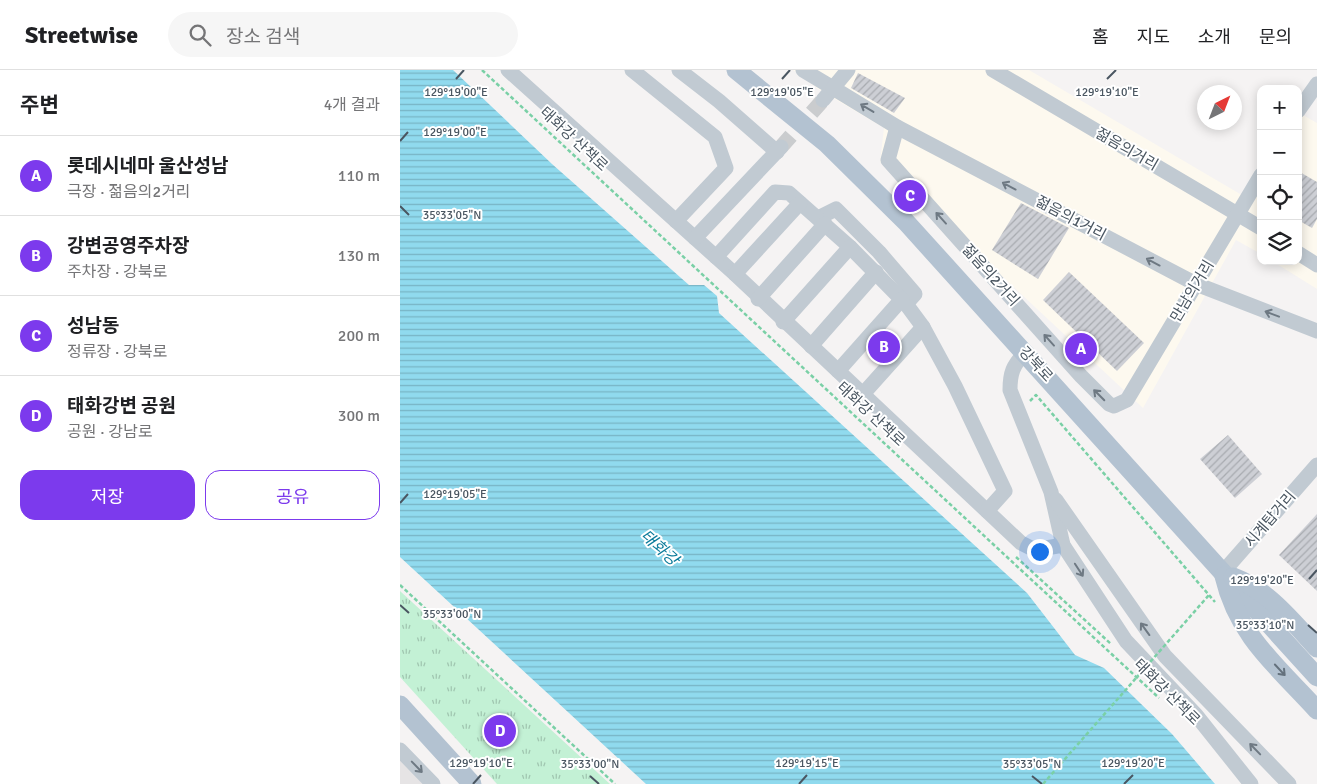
<!DOCTYPE html>
<html lang="ko">
<meta charset="utf-8">
<style>
:root{--surface:#fff;--page:#f6f6f6;--text:#202124;--muted:#757577;--line:#e0e0e0;--accent:#7c3aed}
body{margin:0;font-family:Signika,"Noto Sans KR",sans-serif;background:var(--page);color:var(--text)}
.controls{position:absolute;right:15px;top:15px;display:grid;overflow:hidden;border-radius:10px;box-shadow:0 2px 12px #0003}
.controls button{width:45px;height:45px;display:grid;place-items:center;padding:0;border:0;border-bottom:1px solid var(--line);background:var(--surface);color:var(--text);font:25px sans-serif}
.compass{position:absolute;left:797px;top:15px;width:45px;height:45px;border-radius:50%;background:var(--surface);box-shadow:0 2px 12px #0003;rotate:42deg}
.you{position:absolute;left:639px;top:481px;width:18px;height:18px;margin:-12px;border:4px solid #fff;border-radius:50%;background:#1a73e8;box-shadow:0 0 0 8px #1a73e833}
.badge{display:grid;place-items:center;width:32px;height:32px;border-radius:50%;background:var(--accent);color:#fff;font-size:16px;font-weight:700}
.pin{position:absolute;translate:-50% -50%;border:2px solid #fff;box-shadow:0 1px 5px #0006}
.list{margin:0;padding:0;list-style:none}
h2{display:flex;justify-content:space-between;align-items:center;height:65px;margin:0;padding:0 20px;font-size:21px}
h2 small{font-size:16px;font-weight:400;color:var(--muted)}
.list li{display:grid;grid-template-columns:32px 1fr auto;gap:15px;align-items:center;box-sizing:border-box;height:80px;padding:0 20px;border-top:1px solid var(--line)}
.list b{display:block;font-size:19px;white-space:nowrap}
.list p{margin:0;font-size:16px;white-space:nowrap;color:var(--muted)}
.list em{font-size:16px;font-style:normal;color:var(--muted)}
.actions{display:flex;gap:10px;padding:15px 20px}
.actions a{flex:1;padding:11px 0;border:1px solid var(--accent);border-radius:15px;text-align:center;font-size:18px;color:var(--accent)}
.actions .main{background:var(--accent);color:#fff}
.icon{flex:none;width:28px;height:28px;fill:none;stroke:currentColor;stroke-width:2;stroke-linecap:round;stroke-linejoin:round}
.map{position:relative;flex:none;width:917px;height:714px;overflow:hidden}
header{display:flex;align-items:center;gap:30px;box-sizing:border-box;height:70px;padding:0 25px;background:var(--surface);border-bottom:1px solid var(--line)}
header strong{font-size:24px}
nav{display:flex;gap:28px;margin-inline-start:auto;font-size:18px}
.search{width:350px;height:45px;background:var(--page);display:flex;align-items:center;gap:12px;box-sizing:border-box;padding:0 18px;border-radius:28px;color:var(--muted);font-size:19px}
main{display:flex}
aside{flex:1;background:var(--surface)}
.map>svg:first-child{display:block}
</style>
<header>
<strong>Streetwise</strong>
<div class="search"><svg class="icon" aria-label="search" viewBox="0 0 24 24"><circle cx="10" cy="10" r="6"/><path d="M15 15l6 6"/></svg>장소 검색</div>
<nav><a>홈</a><a>지도</a><a>소개</a><a>문의</a></nav>
</header>
<main>
<aside>
<h2>주변<small>4개 결과</small></h2>
<ul class="list">
<li><span class="badge">A</span><div><b>롯데시네마 울산성남</b><p>극장 · 젊음의2거리</p></div><em>110 m</em></li>
<li><span class="badge">B</span><div><b>강변공영주차장</b><p>주차장 · 강북로</p></div><em>130 m</em></li>
<li><span class="badge">C</span><div><b>성남동</b><p>정류장 · 강북로</p></div><em>200 m</em></li>
<li><span class="badge">D</span><div><b>태화강변 공원</b><p>공원 · 강남로</p></div><em>300 m</em></li>
</ul>
<div class="actions"><a class="main">저장</a><a>공유</a></div>
</aside>
<div class="map">
<svg width="917" height="714" viewBox="0 0 917 714">
<defs>
<pattern id="park-tufts" width="24" height="20" patternUnits="userSpaceOnUse" patternTransform="scale(1.25)"><rect width="24" height="20" fill="#c3f1d5"/><path d="M3 7l-1-3M5 7V3M7 7l1-3M15 17l-1-3M17 17v-4M19 17l1-3" fill="none" stroke="#a0c6b0"/></pattern>
<pattern id="water-rules" width="6" height="5" patternUnits="userSpaceOnUse" patternTransform="scale(1.25)"><rect width="6" height="5" fill="#90daee"/><path d="M0 2.5h6" fill="none" stroke="#78b4c4"/></pattern>
<pattern id="building-hatch" width="6" height="6" patternUnits="userSpaceOnUse" patternTransform="scale(1.25)"><rect width="6" height="6" fill="#cdcfd5"/><path d="M-1 1l2-2M0 6l6-6M5 7l2-2" fill="none" stroke="#a8abb0"/></pattern>
</defs>
<rect width="100%" height="100%" fill="#f5f3f3"/>
<g fill="#fdf9ef">
<path d="M393 0H629L852 131 861 117V184L836 170 743 338 480 92 484 58 418 19Z"/>
<path d="M903 45 917 53V219L872 191H898V53Z"/>
</g>
<path fill="#e6e4e5" d="M0 687 27 714H0Z"/>
<path fill="url(#park-tufts)" d="M0 521 210 714H97L0 607Z"/>
<path fill="url(#water-rules)" d="M0 0H53L152 94 289 215H304L317 226 319 243 627 523 675 585 704 598 772 664 815 714H246L0 487Z"/>
<g fill="url(#building-hatch)">
<path d="M458 3 505 28 494 43 451 18Z"/>
<path d="M898 101 917 112V149L912 158 898 150Z"/>
<path d="M621 133 669 158 638 209 592 180Z"/>
<path d="M669 202 744 273 717 301 643 230Z"/>
<path d="M828 365 862 404 835 428 800 389Z"/>
<path d="M917 444V521L879 485Z"/>
</g>
<g fill="none" stroke-linecap="round" stroke-linejoin="round">
<path stroke="#caccce" stroke-width="15" stroke-dasharray="15 8" stroke-linecap="butt" d="M381 77 423 30"/>
<g stroke="#7ad0a6" stroke-width="2.5" stroke-dasharray="4 2.5" stroke-linecap="butt">
<path d="M82 0 759 628"/>
<path d="M630 331 636 325 815 532"/>
<path d="M616 487 711 574"/>
<path d="M0 515 215 714"/>
</g>
<g stroke="#c1cad2" stroke-width="15">
<path d="M108 0 335 204 621 473 635 480 663 475"/>
<path d="M232 0 315 67 326 98 276 151"/>
<path d="M279 0 319 31 377 82"/>
<path d="M403 0 433 18 423 30"/>
<path d="M448 0 433 18 497 57 796 214 917 261"/>
<path d="M593 0 861 158"/>
<path d="M898 41 917 14"/>
<path d="M497 57 488 90 681 306 709 334 714 336 727 330 861 105"/>
<path d="M418 148 436 139 479 182 515 224 506 234"/>
<path d="M295 168 381 77"/>
<path d="M898 183 917 195"/>
<path d="M316 187 375 122 389 123 450 177 506 234 523 257 555 316 605 421 587 441"/>
<path d="M335 204 400 133"/>
<path d="M358 229 425 154"/>
<path d="M383 252 450 177"/>
<path d="M411 276 476 202"/>
<path d="M625 283C613 295 610 303 610 320L651 422 663 475 726 571 796 645 851 714"/>
<path d="M438 301 502 229"/>
<path d="M463 324 523 257"/>
<path d="M656 430 765 586 889 714"/>
<path d="M823 502 917 395"/>
<path d="M0 680 33 714"/>
</g>
<g stroke="#b3c2d1" stroke-width="19">
<path d="M336 0 427 74 506 152 917 607"/>
<path d="M824 506C838 566 877 596 917 640"/>
<path d="M833 507C868 520 892 551 917 578"/>
<path d="M0 635 72 714"/>
</g>
<path stroke="#7ad0a6" stroke-width="2.5" stroke-dasharray="4 2.5" stroke-linecap="butt" d="M643 714 809 525"/>
</g>
<defs><path id="oneway-shaft" d="M-6 0H5M1.5-3L5.5 0L1.5 3" fill="none" stroke-width="1.6" stroke-linecap="round" stroke-linejoin="round" transform="scale(1.25)"/></defs>
<g stroke="#6e7983">
<use href="#oneway-shaft" transform="translate(467 38) rotate(-149)"/>
<use href="#oneway-shaft" transform="translate(609 116) rotate(-152)"/>
<use href="#oneway-shaft" transform="translate(541 148) rotate(-132)"/>
<use href="#oneway-shaft" transform="translate(753 192) rotate(-152)"/>
<use href="#oneway-shaft" transform="translate(872 244) rotate(-159)"/>
<use href="#oneway-shaft" transform="translate(649 270) rotate(-132)"/>
<use href="#oneway-shaft" transform="translate(699 325) rotate(-135)"/>
<use href="#oneway-shaft" transform="translate(679 500) rotate(57)"/>
<use href="#oneway-shaft" transform="translate(745 559) rotate(-126)"/>
<use href="#oneway-shaft" transform="translate(855 679) rotate(-134)"/>
<use href="#oneway-shaft" transform="translate(17 697) rotate(46)"/>
</g>
<use stroke="#64717d" href="#oneway-shaft" transform="translate(880 600) rotate(47)"/>
<path fill="none" stroke="#4a5661" stroke-width="2" d="M56 9 64 0M382 9 390 0M707 9 716 0M0 71 8 62M0 136 9 145M0 433 8 424M909 509 917 500M0 535 9 543M908 555 917 563M190 706 199 714M632 706 642 714M73 714 81 705M399 714 407 705M724 714 733 705"/>
<g text-anchor="middle" stroke-width="4" stroke-linejoin="round" paint-order="stroke">
<g font-size="15" fill="#4a5661" stroke="#fff">
<text transform="translate(174 69) rotate(43)" y="5">태화강 산책로</text>
<text transform="translate(727 79) rotate(30)" y="5">젊음의거리</text>
<text transform="translate(671 148) rotate(28)" y="5">젊음의1거리</text>
<text transform="translate(591 205) rotate(48)" y="5">젊음의2거리</text>
<text transform="translate(792 221) rotate(-59)" y="5">만남의거리</text>
<text transform="translate(636 294) rotate(47)" y="5">강북로</text>
<text transform="translate(471 344) rotate(43)" y="5">태화강 산책로</text>
<text transform="translate(870 449) rotate(-49)" y="5">시계탑거리</text>
<text transform="translate(767 622) rotate(45)" y="5">태화강 산책로</text>
</g>
<g font-size="16" font-style="italic" fill="#0c7c9b" stroke="#fff">
<text transform="translate(260 477) rotate(42)" y="6">태화강</text>
</g>
</g>
<g font-size="12" text-anchor="middle" fill="#4a5661" stroke="#fff" stroke-width="4" stroke-linejoin="round" paint-order="stroke">
<text x="56" y="26">129°19'00"E</text>
<text x="382" y="26">129°19'05"E</text>
<text x="707" y="26">129°19'10"E</text>
<text x="55" y="66">129°19'00"E</text>
<text x="52" y="149">35°33'05"N</text>
<text x="55" y="428">129°19'05"E</text>
<text x="862" y="514">129°19'20"E</text>
<text x="52" y="548">35°33'00"N</text>
<text x="865" y="559">35°33'10"N</text>
<text x="81" y="697">129°19'10"E</text>
<text x="407" y="697">129°19'15"E</text>
<text x="733" y="697">129°19'20"E</text>
<text x="190" y="698">35°33'00"N</text>
<text x="632" y="698">35°33'05"N</text>
</g>
</svg>
<div class="controls">
<button>+</button>
<button>−</button>
<button><svg class="icon" aria-label="locate" viewBox="0 0 24 24"><circle cx="12" cy="12" r="6"/><path d="M12 2v4M12 18v4M2 12h4M18 12h4"/></svg></button>
<button><svg class="icon" aria-label="layers" viewBox="0 0 24 24"><path d="M12 4l9 5-9 5-9-5zM3 14l9 5 9-5"/></svg></button>
</div>
<svg class="compass" viewBox="-18 -18 36 36"><path d="M0-13l5 13h-10z" fill="#e53935"/><path d="M0 13l5-13h-10z" fill="#757577"/></svg>
<div class="you"></div>
<div class="pin badge" style="left:681px;top:279px">A</div>
<div class="pin badge" style="left:484px;top:277px">B</div>
<div class="pin badge" style="left:510px;top:126px">C</div>
<div class="pin badge" style="left:100px;top:661px">D</div>
</div>
</main>
